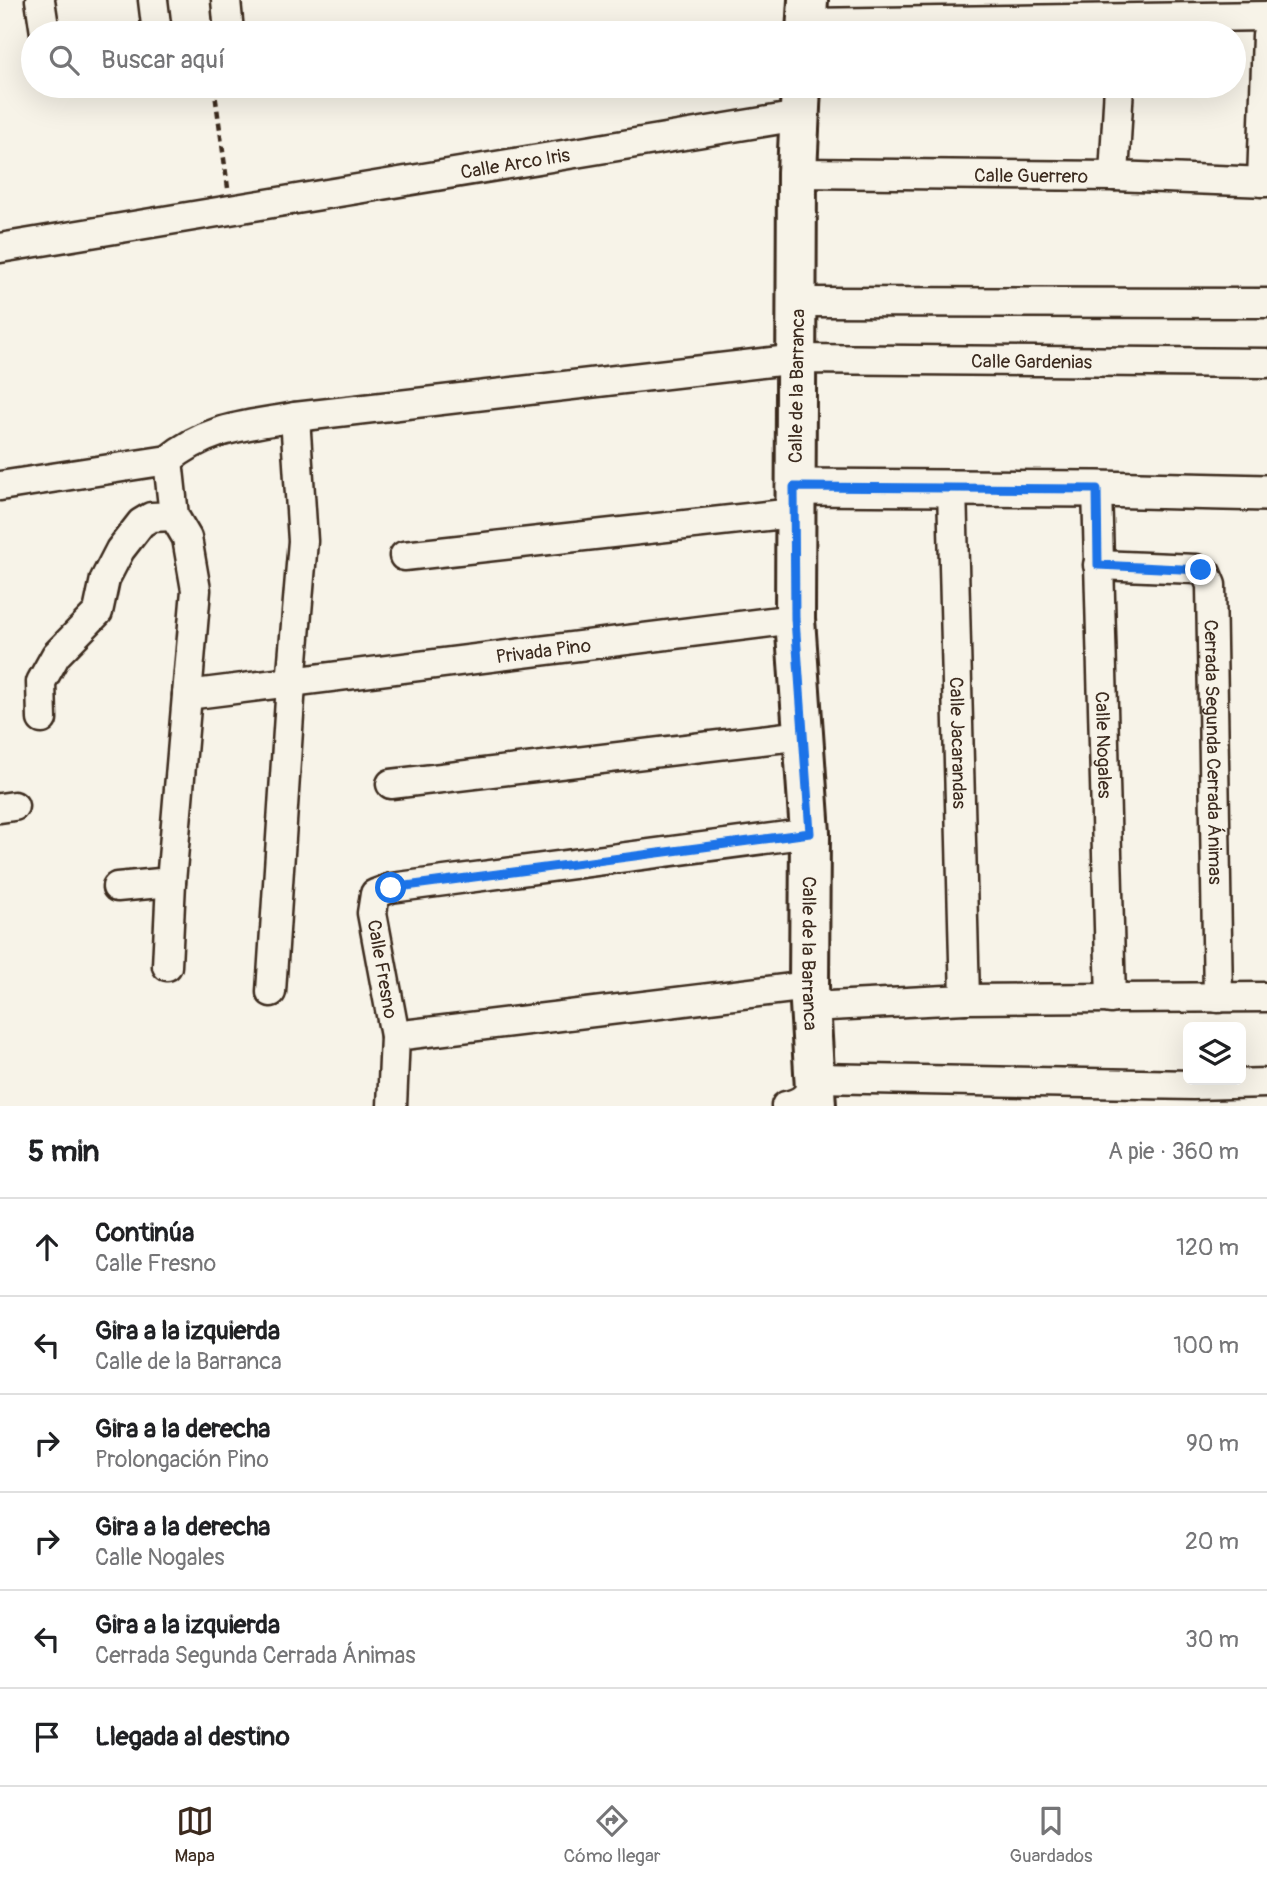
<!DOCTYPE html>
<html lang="es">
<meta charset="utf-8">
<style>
:root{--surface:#fff;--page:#f6f6f6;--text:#202124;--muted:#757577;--line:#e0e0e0;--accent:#3b2a1e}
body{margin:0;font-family:Pangolin,sans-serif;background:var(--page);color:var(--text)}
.controls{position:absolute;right:21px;bottom:21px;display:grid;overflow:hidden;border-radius:10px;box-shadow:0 7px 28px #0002}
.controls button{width:63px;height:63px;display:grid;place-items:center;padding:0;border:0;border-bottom:2px solid var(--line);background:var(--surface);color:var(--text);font:35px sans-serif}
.stop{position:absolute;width:21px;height:21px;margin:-16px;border:5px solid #1a73e8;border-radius:50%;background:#fff}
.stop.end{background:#1a73e8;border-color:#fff;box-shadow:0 2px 7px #0008}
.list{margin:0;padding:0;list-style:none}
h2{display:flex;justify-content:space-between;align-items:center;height:91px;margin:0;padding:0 28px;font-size:30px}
h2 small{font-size:23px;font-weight:400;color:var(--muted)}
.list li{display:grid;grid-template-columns:46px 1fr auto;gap:21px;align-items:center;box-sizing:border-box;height:98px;padding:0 28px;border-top:2px solid var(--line)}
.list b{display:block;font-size:26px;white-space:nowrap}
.list p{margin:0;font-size:23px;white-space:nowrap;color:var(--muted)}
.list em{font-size:23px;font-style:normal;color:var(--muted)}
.icon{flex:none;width:38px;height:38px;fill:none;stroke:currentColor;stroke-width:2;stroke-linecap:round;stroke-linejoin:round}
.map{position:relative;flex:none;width:1267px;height:1106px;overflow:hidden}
.search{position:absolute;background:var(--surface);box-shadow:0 7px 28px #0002;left:21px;right:21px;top:21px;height:77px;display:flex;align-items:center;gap:18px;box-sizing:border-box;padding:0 24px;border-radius:38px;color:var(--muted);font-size:26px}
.sheet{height:679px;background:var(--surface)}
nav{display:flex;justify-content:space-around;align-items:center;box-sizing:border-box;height:98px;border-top:2px solid var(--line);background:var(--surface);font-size:19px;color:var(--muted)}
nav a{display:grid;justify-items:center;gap:4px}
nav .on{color:var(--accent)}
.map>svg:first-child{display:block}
</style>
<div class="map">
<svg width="1267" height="1106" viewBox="0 0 1267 1106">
<rect width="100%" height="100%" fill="#f7f3e8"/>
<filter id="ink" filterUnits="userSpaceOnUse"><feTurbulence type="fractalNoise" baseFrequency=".0143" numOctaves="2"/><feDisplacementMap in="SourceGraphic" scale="14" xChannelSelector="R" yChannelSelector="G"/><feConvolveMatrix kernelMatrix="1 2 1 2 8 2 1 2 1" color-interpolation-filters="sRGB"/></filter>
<g filter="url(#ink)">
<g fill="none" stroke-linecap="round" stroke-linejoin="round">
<defs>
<g id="minor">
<path d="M40 0 45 33"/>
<path d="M153 0 157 33"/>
<path d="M226 0 229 32"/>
<path d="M807 23 1267 16"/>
<path id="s1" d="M797 173 1114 176 1267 182"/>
<path d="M1114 176 1119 86"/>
<path d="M1262 182 1267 35"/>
<path id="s2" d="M0 248 799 116"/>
<path d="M797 302 1267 303"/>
<path id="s3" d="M0 486 168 460C208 427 245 426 295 417L797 359 1267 363"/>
<path id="s4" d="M952 487 965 999"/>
<path id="s5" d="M1097 489 1111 999"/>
<path d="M404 556 793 513"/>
<path id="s6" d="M1098 565 1196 569 1206 573 1211 585 1218 998"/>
<path id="s7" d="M187 695 795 619"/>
<path d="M42 719 41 682 56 655 98 612 105 579 120 550 141 523 151 517 174 516 168 460"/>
<path d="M391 784 803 735"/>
<path d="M0 808 14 806"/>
<path d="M117 887 171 882"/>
<path d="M167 966 171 882 196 590 187 538 174 516"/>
<path d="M271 992 291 684 303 541 295 417"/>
<path d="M810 1007 965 999 1267 997"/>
<path d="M395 1036 809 986"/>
<path d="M392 1106 395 1036 372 913 375 894 391 888 810 833"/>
<path d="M786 1106C805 1102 808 1095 816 1078L1193 1085 1267 1083"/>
</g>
<path id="tertiary" d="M794 487 1097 489 1267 493"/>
<g id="secondary">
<path d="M806 33 808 0"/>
<path id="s8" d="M801 86 797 173 795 619 810 833 809 986 816 1106"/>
</g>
</defs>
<use href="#minor" stroke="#3b2a1e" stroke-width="33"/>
<use href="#tertiary" stroke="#3b2a1e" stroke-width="40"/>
<use href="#secondary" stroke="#3b2a1e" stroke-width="44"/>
<path stroke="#3b2a1e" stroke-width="4.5" stroke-dasharray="7 5" stroke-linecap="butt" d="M214 86 228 188"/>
<use href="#minor" stroke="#f7f3e8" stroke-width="28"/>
<use href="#tertiary" stroke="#f7f3e8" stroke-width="35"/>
<use href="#secondary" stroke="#f7f3e8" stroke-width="38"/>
</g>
</g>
<g fill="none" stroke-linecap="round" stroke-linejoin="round" filter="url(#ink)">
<path stroke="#1a73e8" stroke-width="9" d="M391 888 810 833 795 619 794 487 1097 489 1098 565 1201 570"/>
</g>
<g text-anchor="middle" stroke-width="5" stroke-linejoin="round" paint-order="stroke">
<g font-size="19" fill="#3b2a1e" stroke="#f7f3e8">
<text dy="7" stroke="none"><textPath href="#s2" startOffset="522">Calle Arco Iris</textPath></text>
<text dy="7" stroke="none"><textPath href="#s1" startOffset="234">Calle Guerrero</textPath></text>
<text dy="7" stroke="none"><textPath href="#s3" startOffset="1046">Calle Gardenias</textPath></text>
<text transform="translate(796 386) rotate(-89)" y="7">Calle de la Barranca</text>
<text dy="7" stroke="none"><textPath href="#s7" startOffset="359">Privada Pino</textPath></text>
<text dy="7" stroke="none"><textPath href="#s4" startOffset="256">Calle Jacarandas</textPath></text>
<text dy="7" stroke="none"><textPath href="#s5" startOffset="256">Calle Nogales</textPath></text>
<text dy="7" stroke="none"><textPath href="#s6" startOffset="289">Cerrada Segunda Cerrada Ánimas</textPath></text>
<text dy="7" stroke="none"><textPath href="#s8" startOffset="868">Calle de la Barranca</textPath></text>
<text transform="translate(383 969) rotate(80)" y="7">Calle Fresno</text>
</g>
</g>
</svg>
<div class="controls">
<button><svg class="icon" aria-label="layers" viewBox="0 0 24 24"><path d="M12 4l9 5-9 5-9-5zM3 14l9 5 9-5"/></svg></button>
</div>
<div class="stop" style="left:391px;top:888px"></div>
<div class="stop end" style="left:1201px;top:570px"></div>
<div class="search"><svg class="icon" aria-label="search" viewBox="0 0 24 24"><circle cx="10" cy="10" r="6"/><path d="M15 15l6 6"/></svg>Buscar aquí</div>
</div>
<section class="sheet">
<h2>5 min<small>A pie · 360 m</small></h2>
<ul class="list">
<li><svg class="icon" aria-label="ahead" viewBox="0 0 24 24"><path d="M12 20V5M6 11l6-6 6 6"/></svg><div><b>Continúa</b><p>Calle Fresno</p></div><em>120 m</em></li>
<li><svg class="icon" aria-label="left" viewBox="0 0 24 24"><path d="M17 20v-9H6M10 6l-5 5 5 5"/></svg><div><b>Gira a la izquierda</b><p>Calle de la Barranca</p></div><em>100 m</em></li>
<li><svg class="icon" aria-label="right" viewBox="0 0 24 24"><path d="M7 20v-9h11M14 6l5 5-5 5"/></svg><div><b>Gira a la derecha</b><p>Prolongación Pino</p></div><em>90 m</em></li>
<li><svg class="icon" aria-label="right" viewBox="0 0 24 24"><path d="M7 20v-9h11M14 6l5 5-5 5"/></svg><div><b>Gira a la derecha</b><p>Calle Nogales</p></div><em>20 m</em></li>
<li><svg class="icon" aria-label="left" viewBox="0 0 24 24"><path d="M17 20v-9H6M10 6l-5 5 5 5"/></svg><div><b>Gira a la izquierda</b><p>Cerrada Segunda Cerrada Ánimas</p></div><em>30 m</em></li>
<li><svg class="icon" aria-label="arrive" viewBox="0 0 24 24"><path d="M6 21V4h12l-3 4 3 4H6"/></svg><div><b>Llegada al destino</b></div></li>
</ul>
</section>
<nav>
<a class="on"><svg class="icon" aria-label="map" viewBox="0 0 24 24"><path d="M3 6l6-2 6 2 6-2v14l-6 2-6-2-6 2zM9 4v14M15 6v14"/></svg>Mapa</a>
<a><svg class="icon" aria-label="directions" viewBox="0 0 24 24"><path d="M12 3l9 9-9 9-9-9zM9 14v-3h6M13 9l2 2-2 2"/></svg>Cómo llegar</a>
<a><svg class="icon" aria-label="saved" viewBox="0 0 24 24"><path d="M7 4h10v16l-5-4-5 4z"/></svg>Guardados</a>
</nav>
